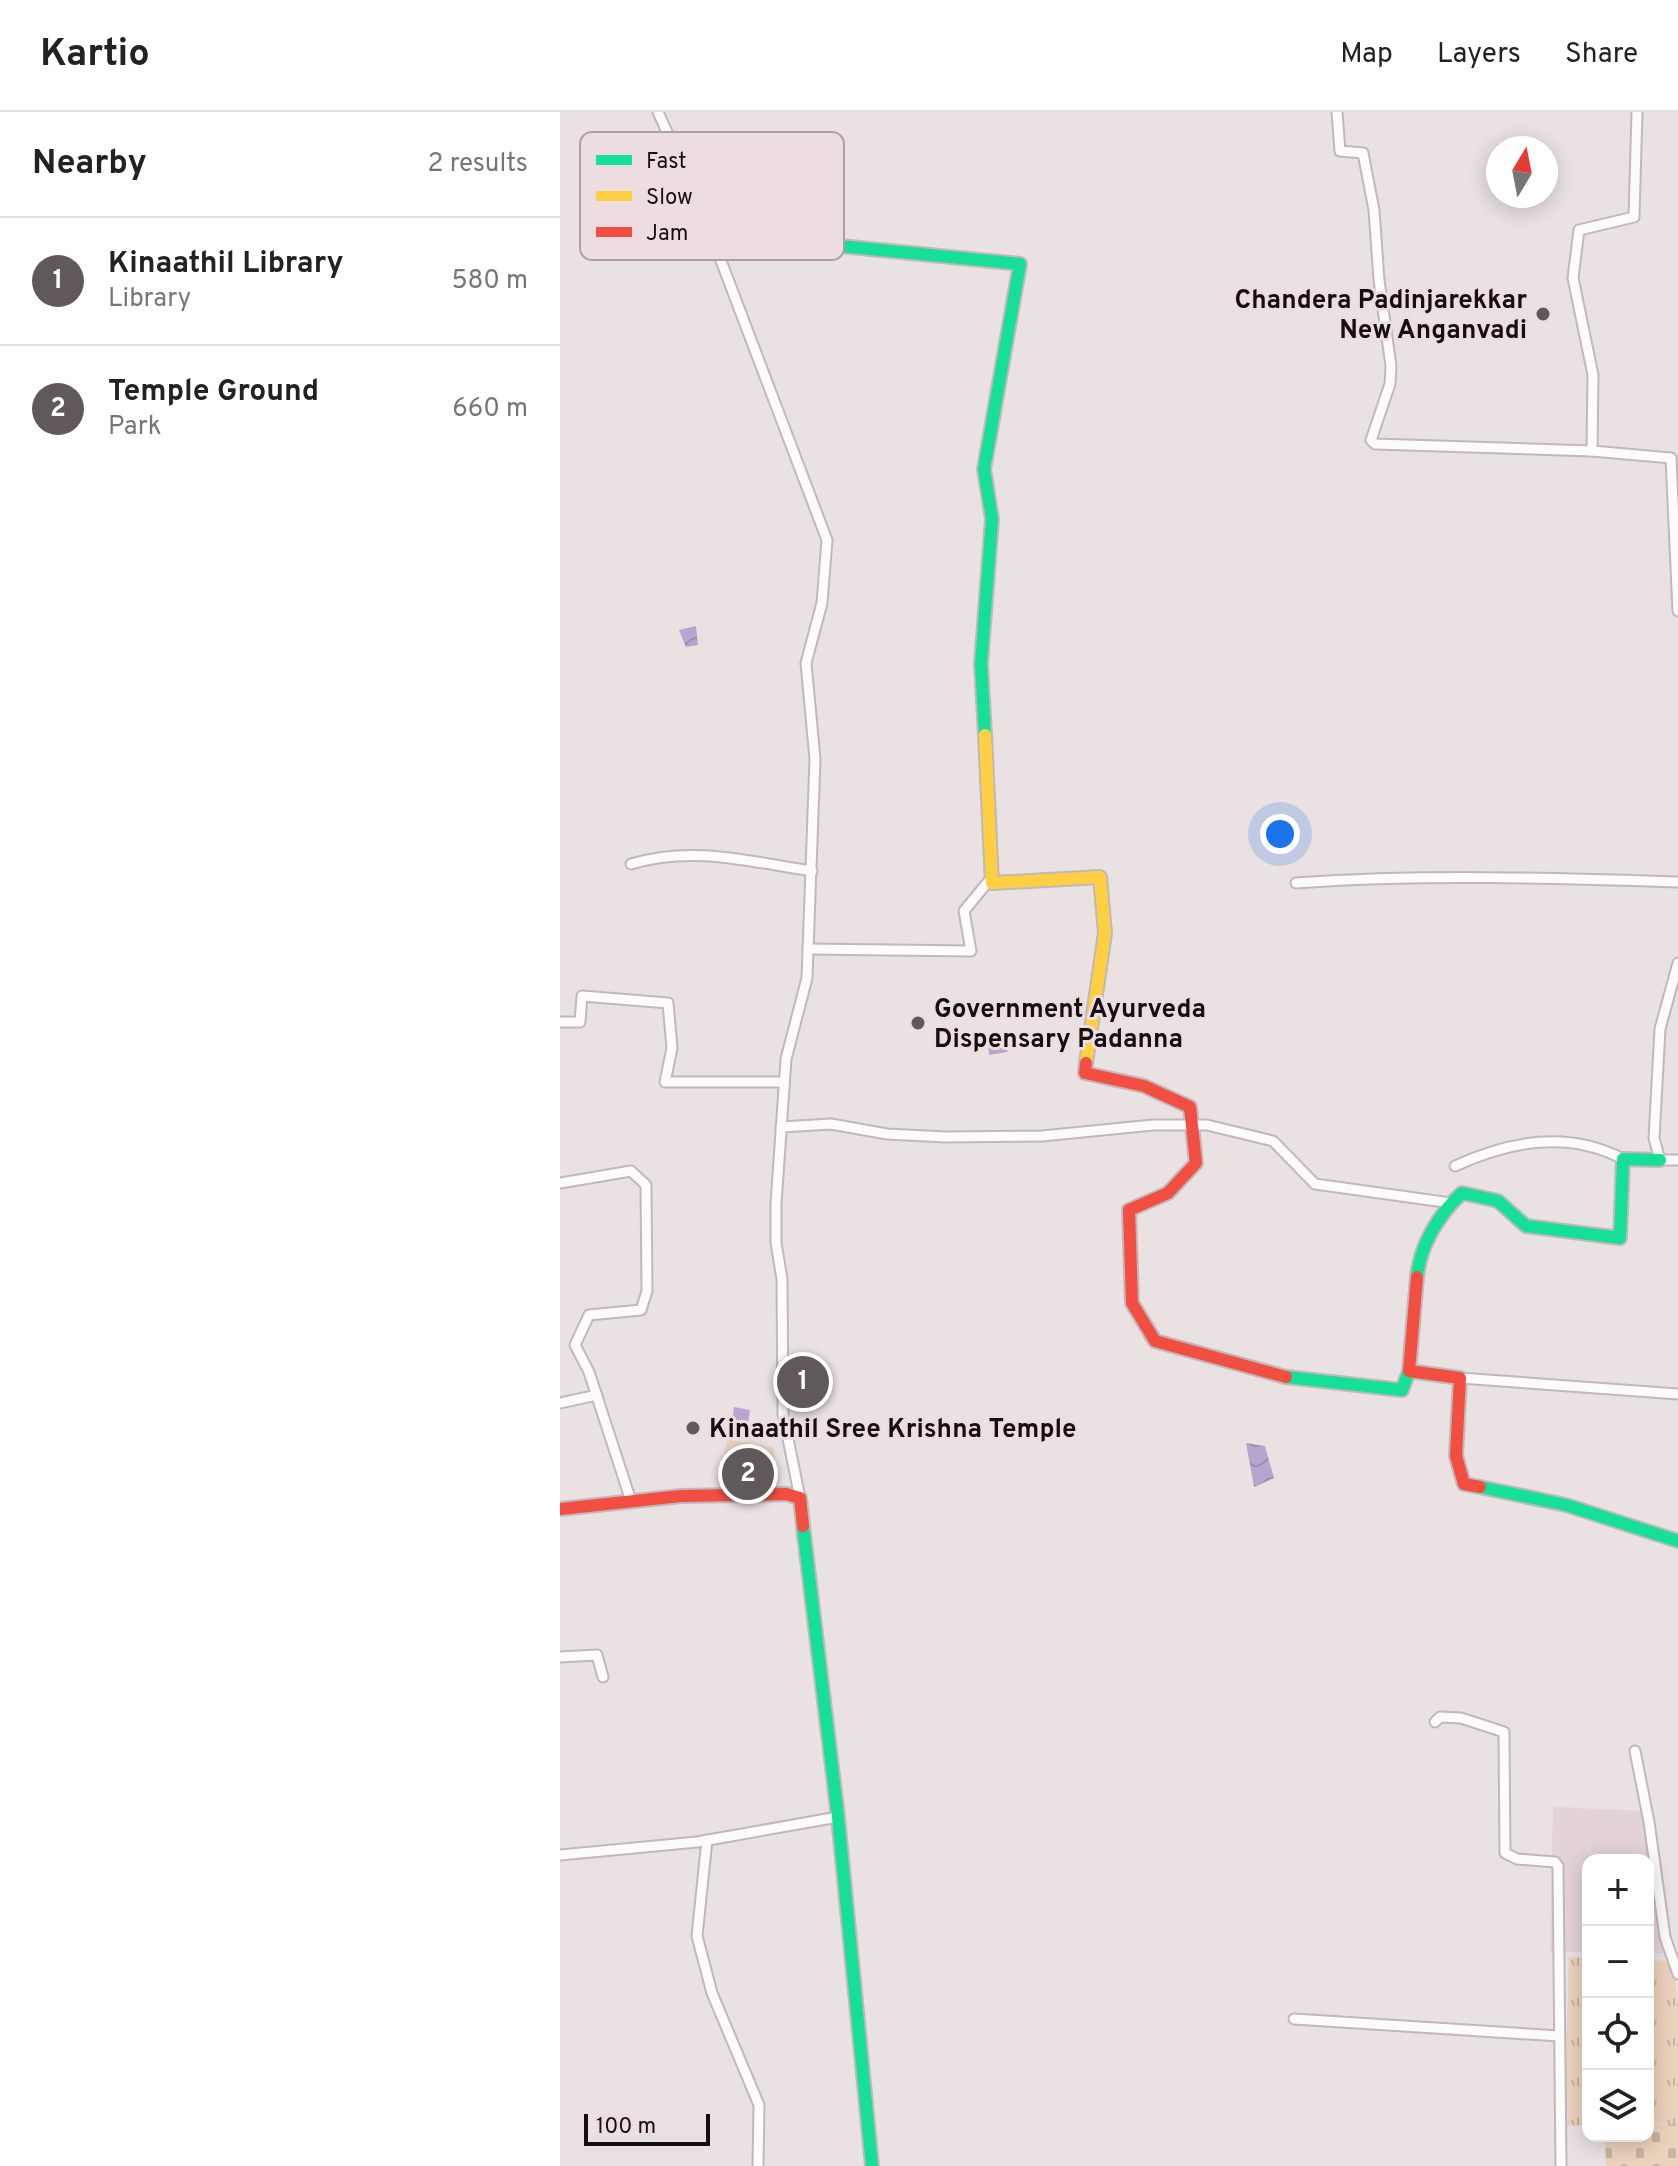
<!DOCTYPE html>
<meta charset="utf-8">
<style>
:root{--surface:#fff;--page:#f6f6f6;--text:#222;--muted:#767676;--line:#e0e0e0;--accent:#60585a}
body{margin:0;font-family:Overpass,sans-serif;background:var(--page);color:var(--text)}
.controls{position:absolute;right:24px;bottom:24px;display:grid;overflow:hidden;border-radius:16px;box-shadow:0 4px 20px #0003}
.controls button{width:72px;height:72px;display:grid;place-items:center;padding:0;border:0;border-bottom:2px solid var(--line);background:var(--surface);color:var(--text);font:40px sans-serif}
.compass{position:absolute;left:926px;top:24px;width:72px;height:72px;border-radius:50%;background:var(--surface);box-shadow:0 4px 20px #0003;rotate:10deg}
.scale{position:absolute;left:24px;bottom:20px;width:126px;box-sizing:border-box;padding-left:8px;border:4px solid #150f11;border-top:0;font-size:22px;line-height:28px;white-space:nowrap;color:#150f11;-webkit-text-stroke:6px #eedde0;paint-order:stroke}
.you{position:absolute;left:720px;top:722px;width:28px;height:28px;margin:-20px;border:6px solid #fff;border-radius:50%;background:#1a73e8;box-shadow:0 0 0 12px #1a73e833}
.badge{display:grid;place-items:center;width:52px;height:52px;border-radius:50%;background:var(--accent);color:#fff;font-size:26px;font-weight:700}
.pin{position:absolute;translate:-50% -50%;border:4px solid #fff;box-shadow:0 2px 8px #0006}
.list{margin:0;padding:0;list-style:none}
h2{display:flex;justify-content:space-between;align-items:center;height:104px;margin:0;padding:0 32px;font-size:34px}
h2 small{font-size:26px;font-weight:400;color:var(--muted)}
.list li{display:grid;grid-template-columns:52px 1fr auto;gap:24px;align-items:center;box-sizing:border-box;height:128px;padding:0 32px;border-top:2px solid var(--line)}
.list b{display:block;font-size:30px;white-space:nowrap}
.list p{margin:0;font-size:26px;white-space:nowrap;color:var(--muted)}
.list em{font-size:26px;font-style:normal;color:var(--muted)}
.icon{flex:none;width:44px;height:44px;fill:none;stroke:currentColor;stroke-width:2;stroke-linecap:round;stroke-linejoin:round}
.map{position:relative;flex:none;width:1118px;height:2054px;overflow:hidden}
header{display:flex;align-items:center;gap:48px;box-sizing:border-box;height:112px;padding:0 40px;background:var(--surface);border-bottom:2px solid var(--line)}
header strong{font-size:38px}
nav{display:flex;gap:44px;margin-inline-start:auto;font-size:28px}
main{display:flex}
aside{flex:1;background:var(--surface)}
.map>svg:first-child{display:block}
</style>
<header>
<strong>Kartio</strong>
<nav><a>Map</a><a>Layers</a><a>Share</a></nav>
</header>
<main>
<aside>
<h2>Nearby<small>2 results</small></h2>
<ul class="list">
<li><span class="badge">1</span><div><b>Kinaathil Library</b><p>Library</p></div><em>580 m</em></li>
<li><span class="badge">2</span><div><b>Temple Ground</b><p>Park</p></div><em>660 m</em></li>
</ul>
</aside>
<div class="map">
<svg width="1118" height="2054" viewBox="0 0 1118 2054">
<defs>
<pattern id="cemetery-stones" width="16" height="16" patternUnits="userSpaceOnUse" patternTransform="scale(2)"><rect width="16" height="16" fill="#ebd2bd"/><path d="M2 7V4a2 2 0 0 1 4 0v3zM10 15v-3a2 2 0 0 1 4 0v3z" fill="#c9b3a1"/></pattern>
<pattern id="park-tufts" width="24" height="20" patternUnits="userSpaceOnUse" patternTransform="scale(2)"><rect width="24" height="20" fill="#ebd2bd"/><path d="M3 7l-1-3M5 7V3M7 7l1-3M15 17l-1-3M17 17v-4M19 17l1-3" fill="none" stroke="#c9b3a1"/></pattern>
<pattern id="water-waves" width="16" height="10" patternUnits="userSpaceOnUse" patternTransform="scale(2)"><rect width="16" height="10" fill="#b7a5cf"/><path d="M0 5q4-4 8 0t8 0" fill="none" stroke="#9c8db1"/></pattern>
</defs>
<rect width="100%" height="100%" fill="#eae1e3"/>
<path fill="#e3d2d6" d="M993 1695 1086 1699 1103 1841H1088V1748H1028V1840H990Z"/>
<path fill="url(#cemetery-stones)" d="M1118 2012V2054H1046L1045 2024H1088V2013Z"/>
<g fill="url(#park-tufts)">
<path d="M167 1327 214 1336 216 1376 159 1375Z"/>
<path d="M1009 1845 1028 1846V2013L1004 2014Z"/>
<path d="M1088 1848 1113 1849 1118 1893V2012H1088Z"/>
</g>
<g fill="url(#water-waves)">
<path d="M136 514 138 533 126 535 119 518Z"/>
<path d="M445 921 450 931 447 940 429 943 428 924Z"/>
<path d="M174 1295 190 1298 186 1323 171 1320Z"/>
<path d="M686 1331 705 1334 714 1366 694 1375Z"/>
</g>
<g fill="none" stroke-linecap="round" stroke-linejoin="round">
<defs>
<g id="street">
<path d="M98 0 141 96 267 428 262 491 246 551 255 647 247 866 226 947 216 1092V1131L222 1167 223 1302 240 1386"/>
<path d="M777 0 780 39 803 41 814 98 819 168 831 254 830 272 811 328 815 332 1032 339"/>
<path d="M1077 0 1074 105 1019 118 1013 166 1033 263 1032 339 1111 346 1118 499"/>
<path d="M71 752C133 733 190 750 252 759"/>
<path d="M736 771C863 762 991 766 1118 770"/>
<path d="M248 837 411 839 404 799 432 765"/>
<path d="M1118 851 1100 917 1094 1026 1100 1048H1118"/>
<path d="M0 910H20L22 884 108 891 112 936 105 970H224"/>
<path d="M221 1015 271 1012 327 1022 386 1025 482 1024 593 1013H647L713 1029 755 1072 891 1091"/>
<path d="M895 1054C950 1029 1008 1018 1063 1047"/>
<path d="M0 1071 71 1059 86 1073 87 1179 81 1198 29 1203 15 1233 29 1260 71 1389"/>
<path d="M900 1266 1118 1282"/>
<path d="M0 1291 37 1283"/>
<path d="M0 1545 37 1543 43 1565"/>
<path d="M875 1610 880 1605 901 1606 944 1620 945 1741 957 1747 995 1750 998 1754 1001 2054"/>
<path d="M1075 1639 1089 1710 1105 1825 1118 1862"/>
<path d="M147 1728 137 1824 152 1881 199 1993 198 2054"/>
<path d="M0 1743 137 1730 278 1705"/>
<path d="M734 1907 999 1924"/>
</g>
<g id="fast">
<path d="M141 96 224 115 280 134 460 152 424 357 432 407 421 552 425 623"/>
<path d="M857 1165C860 1134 878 1103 902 1081L938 1089 966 1114 1060 1126 1063 1047 1100 1048"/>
<path d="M726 1265 842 1278 849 1259"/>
<path d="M920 1375 1006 1393 1118 1429"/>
<path d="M243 1414 278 1705 312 2054"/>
</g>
<path id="slow" d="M425 623 432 771 540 765 545 821 526 951"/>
<g id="jam">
<path d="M526 951 525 961 584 974 630 995 636 1051 608 1081 569 1098 572 1191 595 1229 726 1265"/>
<path d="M857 1165 849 1259 900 1266 896 1344 904 1372 920 1375"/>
<path d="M0 1397 121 1384 226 1382 240 1386 243 1414"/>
</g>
</defs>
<use href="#street" stroke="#c0b8ba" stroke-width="13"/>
<use href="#fast" stroke="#c0b8ba" stroke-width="16"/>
<use href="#slow" stroke="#c0b8ba" stroke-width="16"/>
<use href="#jam" stroke="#c0b8ba" stroke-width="16"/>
<use href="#street" stroke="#fcfafb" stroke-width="9"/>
<use href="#fast" stroke="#16e098" stroke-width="12"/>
<use href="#slow" stroke="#ffcf43" stroke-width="12"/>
<use href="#jam" stroke="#f24e42" stroke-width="12"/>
</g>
<g fill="#60585a" stroke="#eedde0" stroke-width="3">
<circle cx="983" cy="202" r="8"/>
<circle cx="358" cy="911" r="8"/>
<circle cx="133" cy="1316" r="8"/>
</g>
<g text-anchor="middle" stroke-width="6" stroke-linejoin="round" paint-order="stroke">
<g font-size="26" font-weight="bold" fill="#150f11" stroke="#eedde0" text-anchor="start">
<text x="967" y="196" text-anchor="end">Chandera Padinjarekkar<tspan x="967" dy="30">New Anganvadi</tspan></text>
<text x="374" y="905">Government Ayurveda<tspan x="374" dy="30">Dispensary Padanna</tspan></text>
<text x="149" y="1325">Kinaathil Sree Krishna Temple</text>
</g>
</g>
<rect x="20" y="20" width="264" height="128" rx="12" fill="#eedde0" stroke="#ad9fa2" stroke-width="2"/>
<rect x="36" y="43" width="36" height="10" fill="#16e098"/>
<rect x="36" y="79" width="36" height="10" fill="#ffcf43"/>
<rect x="36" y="115" width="36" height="10" fill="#f24e42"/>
<g font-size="22" fill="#150f11">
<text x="86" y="56">Fast</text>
<text x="86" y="92">Slow</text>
<text x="86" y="128">Jam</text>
</g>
</svg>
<div class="controls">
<button>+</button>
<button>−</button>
<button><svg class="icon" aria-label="locate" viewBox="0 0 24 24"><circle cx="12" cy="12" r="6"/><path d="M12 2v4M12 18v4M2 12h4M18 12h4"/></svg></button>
<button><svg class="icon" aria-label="layers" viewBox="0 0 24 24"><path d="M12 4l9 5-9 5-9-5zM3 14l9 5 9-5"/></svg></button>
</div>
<svg class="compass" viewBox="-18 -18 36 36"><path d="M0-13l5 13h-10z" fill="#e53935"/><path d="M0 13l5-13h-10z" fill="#767676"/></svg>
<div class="scale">100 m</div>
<div class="you"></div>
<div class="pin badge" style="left:243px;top:1270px">1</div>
<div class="pin badge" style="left:188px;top:1362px">2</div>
</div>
</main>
